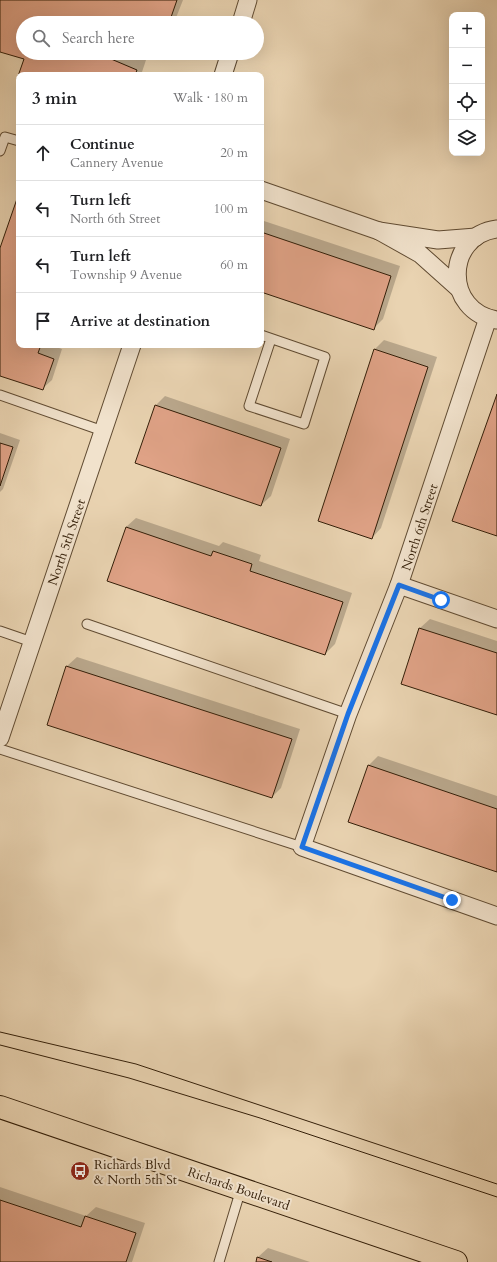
<!DOCTYPE html>
<meta charset="utf-8">
<style>
:root{--surface:#fff;--page:#f6f6f6;--text:#202124;--muted:#757577;--line:#e0e0e0}
body{margin:0;font-family:Cardo,serif;background:var(--page);color:var(--text)}
.controls{position:absolute;right:12px;top:12px;display:grid;overflow:hidden;border-radius:8px;box-shadow:0 4px 16px #0002}
.controls button{width:36px;height:36px;display:grid;place-items:center;padding:0;border:0;border-bottom:1px solid var(--line);background:var(--surface);color:var(--text);font:20px sans-serif}
.stop{position:absolute;width:12px;height:12px;margin:-9px;border:3px solid #1a73e8;border-radius:50%;background:#fff}
.stop.end{background:#1a73e8;border-color:#fff;box-shadow:0 1px 4px #0008}
.list{margin:0;padding:0;list-style:none}
h2{display:flex;justify-content:space-between;align-items:center;height:52px;margin:0;padding:0 16px;font-size:17px}
h2 small{font-size:13px;font-weight:400;color:var(--muted)}
.list li{display:grid;grid-template-columns:26px 1fr auto;gap:12px;align-items:center;box-sizing:border-box;height:56px;padding:0 16px;border-top:1px solid var(--line)}
.list b{display:block;font-size:15px;white-space:nowrap}
.list p{margin:0;font-size:13px;white-space:nowrap;color:var(--muted)}
.list em{font-size:13px;font-style:normal;color:var(--muted)}
.icon{flex:none;width:22px;height:22px;fill:none;stroke:currentColor;stroke-width:2;stroke-linecap:round;stroke-linejoin:round}
.map{position:relative;flex:none;width:497px;height:1262px;overflow:hidden}
.search{position:absolute;background:var(--surface);box-shadow:0 4px 16px #0002;left:16px;top:16px;width:248px;height:44px;display:flex;align-items:center;gap:10px;box-sizing:border-box;padding:0 14px;border-radius:22px;color:var(--muted);font-size:15px}
.panel{position:absolute;background:var(--surface);box-shadow:0 4px 16px #0002;left:16px;top:72px;width:248px;height:276px;border-radius:8px}
.map>svg:first-child{display:block}
</style>
<div class="map">
<svg width="497" height="1262" viewBox="0 0 497 1262">
<rect width="100%" height="100%" fill="#e9d3b1"/>
<filter id="stains"><feTurbulence type="fractalNoise" baseFrequency=".005" numOctaves="4"/><feColorMatrix values="0 0 0 0 .2 0 0 0 0 .09 0 0 0 0 .02 0 0 0 .5 -.17"/></filter>
<radialGradient id="worn" r=".72"><stop offset=".6" stop-color="#630" stop-opacity="0"/><stop offset="1" stop-color="#630" stop-opacity=".3"/></radialGradient>
<g fill="#0003">
<path d="M0 0H183L174 23H23V53H129L146 60 141 75H20L25 59 0 51Z"/>
<path d="M19 196V345H51L62 349 52 380 42 389 0 375V251Z"/>
<path d="M261 220 400 266 383 319 373 329 261 291Z"/>
<path d="M384 340 437 357 381 528 372 538 374 350Z"/>
<path d="M165 396 290 439 271 496 261 505 156 405Z"/>
<path d="M0 433 20 440 3 489 0 492Z"/>
<path d="M136 518 219 546 223 542 261 555 259 561 352 593 335 644 325 654 108 580 126 527Z"/>
<path d="M430 619 497 641V714L420 628Z"/>
<path d="M77 657 300 729 281 788 272 797 48 724 67 666Z"/>
<path d="M378 756 497 796V871L368 766Z"/>
<path d="M0 1187 86 1216 96 1207 145 1223 132 1262H0Z"/>
<path d="M268 1248 310 1262H257L258 1257Z"/>
</g>
<g fill="#dfa286" stroke="#331e08">
<path d="M0 0H177L169 23H23V53H105L104 56 137 70 135 75H19V80L17 79 24 59 0 52Z"/>
<path d="M19 193V345H41L38 353 54 359 43 390 0 376V248Z"/>
<path d="M261 232 391 276 374 330 261 292Z"/>
<path d="M374 349 428 367 372 539 318 521Z"/>
<path d="M497 394V536L452 521Z"/>
<path d="M155 405 281 448 261 506 135 463Z"/>
<path d="M0 443 13 447 0 486Z"/>
<path d="M126 527 211 556 213 551 252 564 250 571 343 602 325 655 107 581Z"/>
<path d="M419 628 497 653V715L401 684Z"/>
<path d="M66 666 292 739 272 798 47 725Z"/>
<path d="M368 765 497 809V872L348 822Z"/>
<path d="M0 1200 81 1227 85 1216 136 1233 126 1262H0Z"/>
<path d="M257 1257 272 1262H256Z"/>
</g>
<g fill="none" stroke-linecap="round" stroke-linejoin="round">
<defs>
<g id="service">
<path d="M0 151 5 137 19 141"/>
<path d="M261 335 325 357 304 424 249 406 271 339"/>
<path d="M0 395 103 431"/>
<path d="M87 624 348 714"/>
<path d="M0 631 32 642"/>
<path d="M0 749 302 847"/>
<path d="M219 1262 241 1189"/>
</g>
<g id="minor">
<path d="M241 23 248 0"/>
<path d="M223 75 230 53"/>
<path d="M261 190 379 231"/>
<path d="M497 229C444 236 444 312 497 320"/>
<path d="M458 288 420 254 379 231 438 240 476 237"/>
<path d="M488 318 399 585 348 714 302 847 497 916"/>
<path d="M399 585 497 619"/>
<path d="M0 738 132 345"/>
</g>
<path id="primary" d="M0 1107 456 1262"/>
</defs>
<use href="#service" stroke="#604b32" stroke-width="11"/>
<use href="#minor" stroke="#604b32" stroke-width="19"/>
<use href="#primary" stroke="#331e08" stroke-width="24"/>
<use href="#service" stroke="#f1e2cc" stroke-width="9"/>
<use href="#minor" stroke="#f1e2cc" stroke-width="17"/>
<use href="#primary" stroke="#e9d3b1" stroke-width="22"/>
<g stroke="#331e08" stroke-width="1">
<path d="M0 1032 136 1064 497 1184"/>
<path d="M0 1045 129 1078 260 1118 497 1197"/>
</g>
</g>
<g fill="none" stroke-linecap="round" stroke-linejoin="round">
<path stroke="#1a73e8" stroke-width="5" d="M441 600 399 585 348 714 302 847 452 900"/>
</g>
<defs>
<symbol id="bus-disc" viewBox="-11 -11 22 22"><circle r="9.5" fill="#8f2418" stroke="#f1e2cc"/><path d="M-5-6H5V4H4V6H2V4H-2V6H-4V4H-5ZM-3.5-4V0h7V-4ZM-3.5 1.2v1.5H-2V1.2ZM2 1.2v1.5H3.5V1.2Z" fill="#fff"/></symbol>
</defs>
<g fill-rule="evenodd">
<use href="#bus-disc" x="69" y="1160" width="22" height="22"/>
</g>
<g text-anchor="middle" stroke-width="4" stroke-linejoin="round" paint-order="stroke">
<g font-size="13" fill="#331e08" stroke="#f1e2cc">
<text transform="translate(419 527) rotate(-72)" y="5">North 6th Street</text>
<text transform="translate(66 542) rotate(-71)" y="5">North 5th Street</text>
<text transform="translate(239 1188) rotate(19)" y="5">Richards Boulevard</text>
</g>
<g font-size="13" fill="#331e08" stroke="#f1e2cc" text-anchor="start">
<text x="94" y="1169">Richards Blvd<tspan x="94" dy="15">&amp; North 5th St</tspan></text>
</g>
</g>
<rect width="100%" height="100%" filter="url(#stains)"/>
<rect width="100%" height="100%" fill="url(#worn)"/>
</svg>
<div class="controls">
<button>+</button>
<button>−</button>
<button><svg class="icon" aria-label="locate" viewBox="0 0 24 24"><circle cx="12" cy="12" r="6"/><path d="M12 2v4M12 18v4M2 12h4M18 12h4"/></svg></button>
<button><svg class="icon" aria-label="layers" viewBox="0 0 24 24"><path d="M12 4l9 5-9 5-9-5zM3 14l9 5 9-5"/></svg></button>
</div>
<div class="stop" style="left:441px;top:600px"></div>
<div class="stop end" style="left:452px;top:900px"></div>
<div class="search"><svg class="icon" aria-label="search" viewBox="0 0 24 24"><circle cx="10" cy="10" r="6"/><path d="M15 15l6 6"/></svg>Search here</div>
<section class="panel">
<h2>3 min<small>Walk · 180 m</small></h2>
<ul class="list">
<li><svg class="icon" aria-label="ahead" viewBox="0 0 24 24"><path d="M12 20V5M6 11l6-6 6 6"/></svg><div><b>Continue</b><p>Cannery Avenue</p></div><em>20 m</em></li>
<li><svg class="icon" aria-label="left" viewBox="0 0 24 24"><path d="M17 20v-9H6M10 6l-5 5 5 5"/></svg><div><b>Turn left</b><p>North 6th Street</p></div><em>100 m</em></li>
<li><svg class="icon" aria-label="left" viewBox="0 0 24 24"><path d="M17 20v-9H6M10 6l-5 5 5 5"/></svg><div><b>Turn left</b><p>Township 9 Avenue</p></div><em>60 m</em></li>
<li><svg class="icon" aria-label="arrive" viewBox="0 0 24 24"><path d="M6 21V4h12l-3 4 3 4H6"/></svg><div><b>Arrive at destination</b></div></li>
</ul>
</section>
</div>
